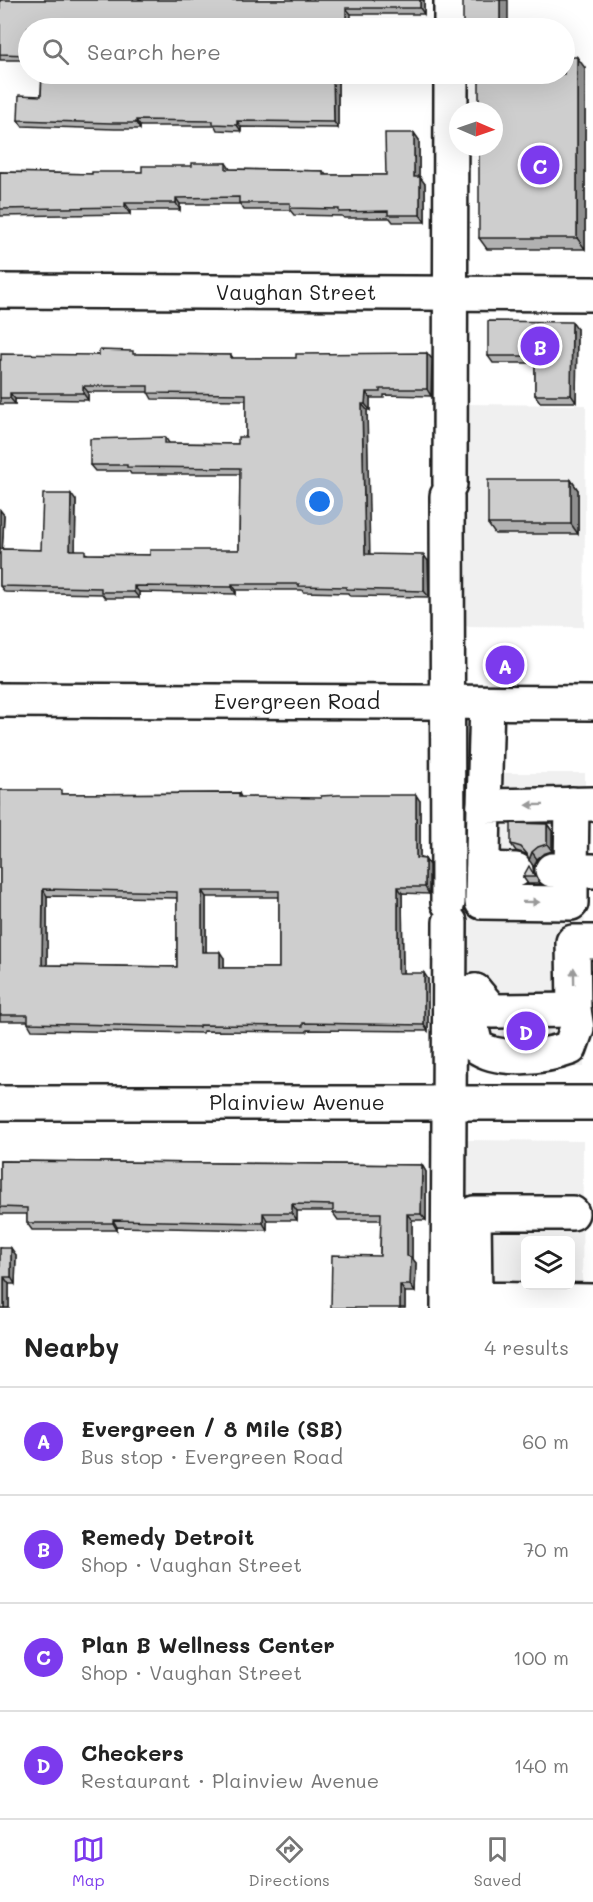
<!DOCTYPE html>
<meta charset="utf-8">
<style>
:root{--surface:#fff;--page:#f2f2f2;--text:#222;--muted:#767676;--line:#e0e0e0;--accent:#7c3aed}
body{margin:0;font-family:Mali,sans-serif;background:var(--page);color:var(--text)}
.controls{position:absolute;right:18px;bottom:18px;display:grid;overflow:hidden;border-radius:9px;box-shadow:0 6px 24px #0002}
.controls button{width:54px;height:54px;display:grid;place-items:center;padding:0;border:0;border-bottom:2px solid var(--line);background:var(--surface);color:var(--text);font:30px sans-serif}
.compass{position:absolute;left:449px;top:102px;width:54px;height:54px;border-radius:50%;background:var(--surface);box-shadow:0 6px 24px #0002;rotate:92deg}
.you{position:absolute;left:320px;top:502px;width:21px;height:21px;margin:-15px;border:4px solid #fff;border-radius:50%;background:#1a73e8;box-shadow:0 0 0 9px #1a73e833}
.badge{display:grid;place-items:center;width:39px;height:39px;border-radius:50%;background:var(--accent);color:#fff;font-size:20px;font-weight:700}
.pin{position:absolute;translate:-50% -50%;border:3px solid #fff;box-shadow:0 2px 6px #0006}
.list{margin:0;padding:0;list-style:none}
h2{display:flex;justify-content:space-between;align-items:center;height:78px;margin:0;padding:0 24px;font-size:26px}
h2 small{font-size:20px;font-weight:400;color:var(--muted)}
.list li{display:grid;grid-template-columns:39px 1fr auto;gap:18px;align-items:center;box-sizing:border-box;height:108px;padding:0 24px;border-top:2px solid var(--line)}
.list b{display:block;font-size:22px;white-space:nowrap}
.list p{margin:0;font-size:20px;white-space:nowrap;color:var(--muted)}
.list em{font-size:20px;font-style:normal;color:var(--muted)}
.icon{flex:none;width:33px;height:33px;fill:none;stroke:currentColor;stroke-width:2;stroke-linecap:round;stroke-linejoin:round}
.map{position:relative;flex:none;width:593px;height:1308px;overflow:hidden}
.search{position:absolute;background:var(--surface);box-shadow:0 6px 24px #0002;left:18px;right:18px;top:18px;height:66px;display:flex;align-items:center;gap:15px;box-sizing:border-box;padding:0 21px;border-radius:33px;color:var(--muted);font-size:22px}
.sheet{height:510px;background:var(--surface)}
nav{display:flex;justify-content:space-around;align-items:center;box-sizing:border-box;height:84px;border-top:2px solid var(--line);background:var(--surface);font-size:16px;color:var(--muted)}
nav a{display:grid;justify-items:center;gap:3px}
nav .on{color:var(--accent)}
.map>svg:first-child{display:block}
</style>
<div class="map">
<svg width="593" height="1308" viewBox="0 0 593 1308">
<rect width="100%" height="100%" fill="#fff"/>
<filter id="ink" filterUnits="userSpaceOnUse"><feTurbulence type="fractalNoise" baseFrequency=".0167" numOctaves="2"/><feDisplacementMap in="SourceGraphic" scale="12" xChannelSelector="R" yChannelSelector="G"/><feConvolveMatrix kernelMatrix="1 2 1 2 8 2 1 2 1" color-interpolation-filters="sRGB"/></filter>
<g filter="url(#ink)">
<g fill="#f0f0f0" fill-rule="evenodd">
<path d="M462 404 586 405 584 627 459 626Z"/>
<path d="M462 773H585L584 1067H462Z"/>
<path d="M460 1140 583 1141 582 1308H459ZM526 1240H570V1286H526Z"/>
</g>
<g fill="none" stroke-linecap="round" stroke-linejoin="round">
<defs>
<g id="minor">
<path d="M451 0V28"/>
<path d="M0 291 593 294"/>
<path d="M450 484 451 74"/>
<path d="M447 496 448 903"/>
<path d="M0 700 593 703"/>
<path d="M593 804 484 806 482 902 571 903V871H593"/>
<path d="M484 806 487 703"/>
<path d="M483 869 516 870"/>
<path d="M552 870 571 871 572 804"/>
<path d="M475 991 471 1025 476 1046C499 1063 545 1057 570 1048L577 1028 574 1010 573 942H593"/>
<path d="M475 991 492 1011 574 1010"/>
<path d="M0 1103H593"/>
<path d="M572 1213H474L475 1299 593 1301"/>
<path d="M448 1308 450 922"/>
</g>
</defs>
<use href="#minor" stroke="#1c1c1c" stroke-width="38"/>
<use href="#minor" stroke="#fff" stroke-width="33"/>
</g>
<g fill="#b1b1b1" stroke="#1c1c1c" stroke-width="1.5" fill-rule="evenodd">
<path d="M0 0H424V14H351L28 28V60H0Z"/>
<path d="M585 68V249H487L479 238Z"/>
<path d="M42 74H350V75H338V128L241 127V131L217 130 215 126H140V129H115L22 126 18 120 41 96Z"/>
<path d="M414 133 419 140V177L425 184V222H393L390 218H344L342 216 294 215 290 210H244L240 204H180V210H130V214L0 216V172L92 174 142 172 226 163 230 169 323 171 326 175H386Z"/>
<path d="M577 329 576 402H540L535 395V363H493L488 356Z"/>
<path d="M136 354 231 355 233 358 432 359 431 396 384 395V398H370V410H367L369 554 428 561 429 597 350 596 348 593 303 592 302 590H236V594L139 592V598H105L102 594 5 592 0 586V510L4 515 2 549 41 550 76 501 75 550 88 554 150 555 239 550 240 474H131L129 471H95L90 465 165 437 169 443 238 444 246 437V400L152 399 148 392H88V400L15 399V404H0V360L99 355Z"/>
<path d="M571 480 578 490V534H495L488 524Z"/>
<path d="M0 790 64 794 239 793 241 797 420 801V858L425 859 429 865V894L402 893 403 973 428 979V1031L307 1030V1032L203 1031V1033L32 1030 28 1023V1021H0ZM47 896 177 898V967L47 965ZM206 897H279V968H224V958L206 952Z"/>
<path d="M547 824 552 831V851L543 854 537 859 534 867 526 854 516 851 511 844Z"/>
<path d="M534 873 540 884H528L523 877Z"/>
<path d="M0 1161 422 1165 426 1172V1220H412V1258L416 1263 415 1292H405V1308L380 1256 381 1220H338L333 1213V1211H297V1220H267V1230L117 1227V1230H32L27 1223V1214H0Z"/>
<path d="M0 1248 16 1255 15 1284H9V1308H0Z"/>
</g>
<g fill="#909090" stroke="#1c1c1c" stroke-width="1.5">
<path d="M420 0H424V14L420 8Z"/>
<rect x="500" y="0" width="8" height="28"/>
<path d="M346 8 351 14V28H346Z"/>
<path d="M577 57 585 68V249L577 238Z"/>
<path d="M333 74H337L338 75V128L334 122Z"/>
<path d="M136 120 140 126V129L136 123Z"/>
<path d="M237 121 241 127V131L237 125Z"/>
<path d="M414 133 419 140V184L414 177Z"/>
<path d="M420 177 425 184V222L420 215Z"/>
<path d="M176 198 180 204V210L176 203Z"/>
<path d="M125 203 130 210V214L125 207Z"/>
<path d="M572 322 577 329 576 402 571 395Z"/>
<path d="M427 353 432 359 431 396 427 389Z"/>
<path d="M83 386 88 392V400L83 393Z"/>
<path d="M366 392 370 398V410L365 404Z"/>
<path d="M10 393 15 399V404L10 398Z"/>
<path d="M362 404 367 410 370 560 365 554Z"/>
<path d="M571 480 578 490V534L571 524Z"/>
<path d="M71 494 76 501 75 556 70 550Z"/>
<path d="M0 510 4 515 2 556 0 552Z"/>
<path d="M424 555 428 561 429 597 424 591Z"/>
<path d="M232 584 236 590V594L232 587Z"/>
<path d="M134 586 139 592V598L134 592Z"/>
<path d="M416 795 420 801V865L416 858Z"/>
<path d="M547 824 552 831V851L547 844Z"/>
<path d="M532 852 537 859 534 867 529 860Z"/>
<path d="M425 859 429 865V894L425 887Z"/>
<path d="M398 887 402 893 403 979 398 973Z"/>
<path d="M43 889 47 896V971L42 965Z"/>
<path d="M202 891 206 897V958L202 952Z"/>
<path d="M220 952 224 958V974L220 968Z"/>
<path d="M424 973 428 979V1031L424 1025Z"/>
<path d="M422 1165 426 1172V1220L421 1214Z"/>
<path d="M292 1204 297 1211V1220L292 1213Z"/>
<path d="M263 1213 267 1220V1230L263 1223Z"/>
<path d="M407 1214 412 1220V1258L416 1263 415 1292 410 1285 407 1256Z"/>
<path d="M113 1220 117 1227V1230L113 1223Z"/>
<path d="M11 1248 16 1255 15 1284 11 1277Z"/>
<path d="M4 1277 9 1284V1308H4Z"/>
<path d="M400 1285 405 1292V1308H400Z"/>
</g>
<g fill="#cecece" stroke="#1c1c1c" stroke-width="1.5" fill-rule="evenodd">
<path d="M0 0H420V8H346V28H28V55L0 54Z"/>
<rect x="463" y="0" width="37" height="28"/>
<path d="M564 57H577V238H479V147H494V111H479V74H564Z"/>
<path d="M42 74H333L334 122 237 121V125L213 124V121L136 120V123H111L18 120 19 95 41 96Z"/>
<path d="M385 133H414V177H420V215H388V211L339 212V209L290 208V203H239V197L176 198V203H125V207L0 209V172L92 174V172H142V166H192V163H226V169L323 171V175H386Z"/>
<path d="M488 321 572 322 571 395H535V356H488Z"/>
<path d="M99 350 133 351V354L231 355V358H296V354L427 353V389H380V392H366L365 404H362L365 554 424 555V591L346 589V587L299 586V584H232V587L134 586V592H101V588L0 586V549L41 550 43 494H71L70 550H85V554L150 555V550H239L240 468 127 467V465H90V439L165 437V443L238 444V437H246V394L148 393V386H83V393H10V398H0V360H1V354L99 355Z"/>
<rect x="488" y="480" width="83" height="44"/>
<path d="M0 790H61V794L239 793V797L321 798V796L338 795H416V858L425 859V887H398V973H424V1025L303 1023V1026L199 1025V1027L28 1023V1015H0ZM43 889 177 892V967L42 965ZM202 891H279V968H220V952H202Z"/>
<path d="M511 823 547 824V844L538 847 532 852 529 860 527 854 521 847 511 844Z"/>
<path d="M529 866 535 877H523Z"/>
<path d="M0 1161 422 1165 421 1214H407V1256L411 1257 410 1285H400V1308H331L332 1255 380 1256 381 1213H333V1205L292 1204V1213H263V1223L113 1220V1223H27V1208L0 1207Z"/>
<path d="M0 1248H11V1277H4V1308H0Z"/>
</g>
<defs><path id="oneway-solid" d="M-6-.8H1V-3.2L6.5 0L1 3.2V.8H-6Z" transform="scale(1.5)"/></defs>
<g fill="#999">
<use href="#oneway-solid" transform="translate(535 805) rotate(179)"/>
<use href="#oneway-solid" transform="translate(531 902) rotate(1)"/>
<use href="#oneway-solid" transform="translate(574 976) rotate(-91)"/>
</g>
</g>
<g text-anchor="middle" stroke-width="5" stroke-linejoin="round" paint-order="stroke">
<g font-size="21" fill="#1c1c1c" stroke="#fff">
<text x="296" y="300">Vaughan Street</text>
<text x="297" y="709">Evergreen Road</text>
<text x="297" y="1110">Plainview Avenue</text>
</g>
</g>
</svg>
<div class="controls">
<button><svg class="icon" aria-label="layers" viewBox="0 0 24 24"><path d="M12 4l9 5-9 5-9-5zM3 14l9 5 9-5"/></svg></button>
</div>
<svg class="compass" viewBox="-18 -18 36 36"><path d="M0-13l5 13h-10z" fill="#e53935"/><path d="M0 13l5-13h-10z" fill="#767676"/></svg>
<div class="you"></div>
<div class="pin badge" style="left:505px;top:665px">A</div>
<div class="pin badge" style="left:540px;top:346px">B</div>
<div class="pin badge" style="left:540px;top:165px">C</div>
<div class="pin badge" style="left:526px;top:1031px">D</div>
<div class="search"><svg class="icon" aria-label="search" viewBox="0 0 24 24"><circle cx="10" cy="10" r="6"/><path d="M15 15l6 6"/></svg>Search here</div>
</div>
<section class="sheet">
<h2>Nearby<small>4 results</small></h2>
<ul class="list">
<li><span class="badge">A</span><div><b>Evergreen / 8 Mile (SB)</b><p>Bus stop · Evergreen Road</p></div><em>60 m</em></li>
<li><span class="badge">B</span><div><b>Remedy Detroit</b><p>Shop · Vaughan Street</p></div><em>70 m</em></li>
<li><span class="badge">C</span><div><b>Plan B Wellness Center</b><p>Shop · Vaughan Street</p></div><em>100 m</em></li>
<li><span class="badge">D</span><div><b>Checkers</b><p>Restaurant · Plainview Avenue</p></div><em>140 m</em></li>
</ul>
</section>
<nav>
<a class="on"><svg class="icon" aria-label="map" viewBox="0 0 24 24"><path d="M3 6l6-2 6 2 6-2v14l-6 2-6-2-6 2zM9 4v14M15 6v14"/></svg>Map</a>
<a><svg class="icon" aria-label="directions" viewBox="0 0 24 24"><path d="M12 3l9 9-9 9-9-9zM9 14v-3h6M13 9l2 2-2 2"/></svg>Directions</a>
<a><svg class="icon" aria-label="saved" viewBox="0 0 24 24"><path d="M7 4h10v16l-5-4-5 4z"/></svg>Saved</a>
</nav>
